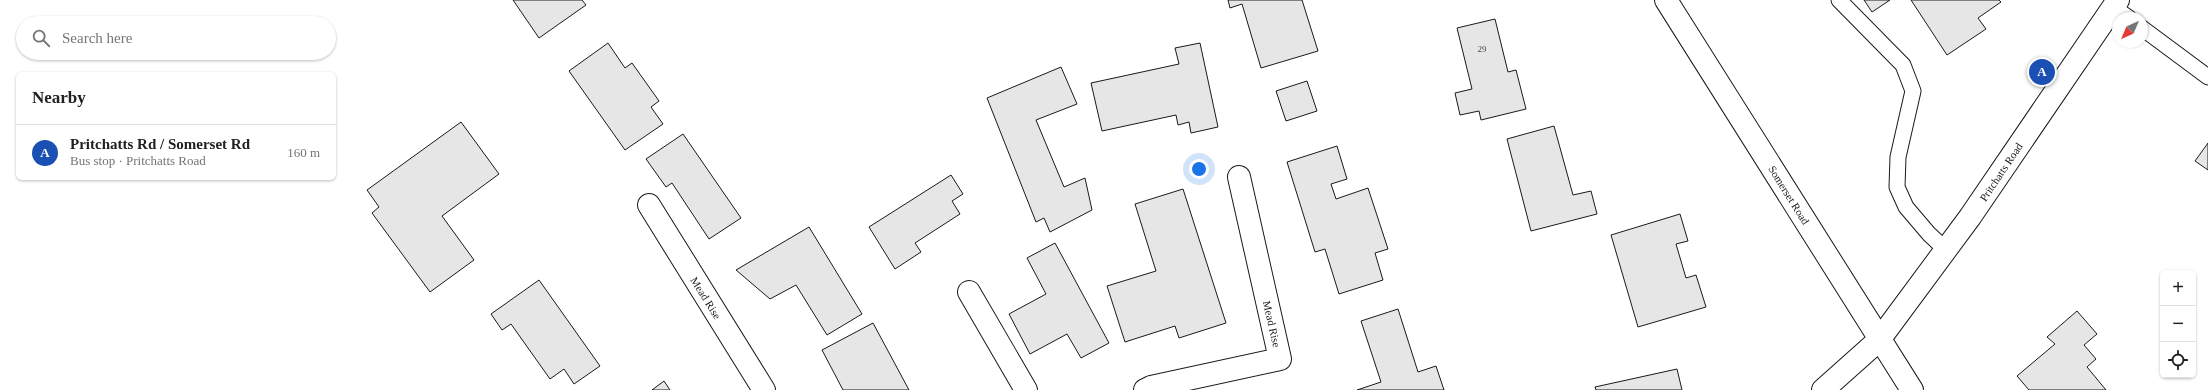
<!DOCTYPE html>
<meta charset="utf-8">
<style>
:root{--surface:#fff;--page:#f6f6f6;--text:#202124;--muted:#757577;--line:#e0e0e0;--accent:#b45309}
body{margin:0;font-family:"Times New Roman",serif;background:var(--page);color:var(--text)}
.controls{position:absolute;right:12px;bottom:12px;display:grid;overflow:hidden;border-radius:6px;box-shadow:0 1px 3px #0004}
.controls button{width:36px;height:36px;display:grid;place-items:center;padding:0;border:0;border-bottom:1px solid var(--line);background:var(--surface);color:var(--text);font:20px sans-serif}
.compass{position:absolute;left:2112px;top:12px;width:36px;height:36px;border-radius:50%;background:var(--surface);box-shadow:0 1px 3px #0004;rotate:224deg}
.you{position:absolute;left:1199px;top:169px;width:14px;height:14px;margin:-10px;border:3px solid #fff;border-radius:50%;background:#1a73e8;box-shadow:0 0 0 6px #1a73e833}
.badge{display:grid;place-items:center;width:26px;height:26px;border-radius:50%;background:var(--accent);color:#fff;font-size:13px;font-weight:700}
.pin{position:absolute;translate:-50% -50%;border:2px solid #fff;box-shadow:0 1px 4px #0006}
.list{margin:0;padding:0;list-style:none}
h2{display:flex;justify-content:space-between;align-items:center;height:52px;margin:0;padding:0 16px;font-size:17px}
h2 small{font-size:13px;font-weight:400;color:var(--muted)}
.list li{display:grid;grid-template-columns:26px 1fr auto;gap:12px;align-items:center;box-sizing:border-box;height:56px;padding:0 16px;border-top:1px solid var(--line)}
.list b{display:block;font-size:15px;white-space:nowrap}
.list p{margin:0;font-size:13px;white-space:nowrap;color:var(--muted)}
.list em{font-size:13px;font-style:normal;color:var(--muted)}
.icon{flex:none;width:22px;height:22px;fill:none;stroke:currentColor;stroke-width:2;stroke-linecap:round;stroke-linejoin:round}
.map{position:relative;flex:none;width:2208px;height:390px;overflow:hidden}
.search{position:absolute;background:var(--surface);box-shadow:0 1px 3px #0004;left:16px;top:16px;width:320px;height:44px;display:flex;align-items:center;gap:10px;box-sizing:border-box;padding:0 14px;border-radius:22px;color:var(--muted);font-size:15px}
.panel{position:absolute;background:var(--surface);box-shadow:0 1px 3px #0004;left:16px;top:72px;width:320px;height:108px;border-radius:6px}
.map>svg:first-child{display:block}
</style>
<div class="map">
<svg width="2208" height="390" viewBox="0 0 2208 390">
<rect width="100%" height="100%" fill="#fff"/>
<g fill="#e6e6e6" stroke="#1a1a1a">
<path d="M513 0H582L586 5 539 38Z"/>
<path d="M1228 0H1302L1318 51 1261 68 1242 4 1230 8Z"/>
<path d="M1864 0H1890L1872 12Z"/>
<path d="M1911 0H1999L2001 2 1978 18 1986 29 1947 55Z"/>
<path d="M1495 19 1508 72 1516 70 1526 109 1481 120 1479 111 1460 115 1455 93 1472 89 1457 28Z"/>
<path d="M608 43 625 68 632 63 659 101 651 107 663 124 625 150 569 71Z"/>
<path d="M1200 43 1218 127 1191 133 1189 122 1178 125 1176 115 1102 131 1091 83 1179 64 1175 48Z"/>
<path d="M1061 67 1077 104 1036 120 1064 187 1085 178 1092 210 1050 232 1044 218 1036 222 987 98Z"/>
<path d="M1307 81 1317 111 1286 121 1276 91Z"/>
<path d="M461 122 499 174 442 216 474 260 430 292 372 213 379 207 367 190Z"/>
<path d="M1554 126 1573 195 1591 191 1597 214 1531 231 1507 139Z"/>
<path d="M683 134 741 218 709 239 672 183 666 187 646 159Z"/>
<path d="M2208 143V170L2195 161Z"/>
<path d="M1337 146 1347 179 1331 184 1336 199 1368 188 1388 249 1375 253 1383 280 1339 294 1325 249 1315 252 1287 162Z"/>
<path d="M951 175 963 194 952 201 960 214 915 243 921 252 895 269 869 227Z"/>
<path d="M1183 189 1226 323 1179 338 1175 326 1125 342 1107 286 1156 271 1135 204Z"/>
<path d="M1680 214 1688 241 1676 244 1686 278 1696 275 1706 307 1638 327 1611 235Z"/>
<path d="M809 227 862 314 827 335 796 285 770 299 736 270Z"/>
<path d="M1055 243 1109 343 1081 358 1067 334 1030 354 1009 314 1046 294 1027 258Z"/>
<path d="M539 280 600 366 574 384 564 369 550 379 511 324 502 330 491 314Z"/>
<path d="M1398 309 1418 372 1436 366 1444 390H1357L1381 382 1361 321Z"/>
<path d="M2077 311 2097 334 2084 345 2096 359 2087 367 2106 390H2029L2017 376 2055 344 2047 337Z"/>
<path d="M873 323 909 390H843L822 350Z"/>
<path d="M1677 369 1682 390H1596L1595 387Z"/>
<path d="M664 381 670 390H652Z"/>
</g>
<g fill="none" stroke-linecap="round" stroke-linejoin="round">
<defs>
<g id="service">
<path d="M1839 0 1903 65 1913 91 1898 157 1897 187 1906 207 1929 234 1946 250"/>
<path d="M2113 7 2129 18"/>
<path d="M2142 28 2208 77"/>
</g>
<g id="minor">
<path d="M649 205 764 390"/>
<path d="M969 292 1026 390"/>
<path d="M1145 390 1151 387 1280 359 1239 177"/>
</g>
<g id="tertiary">
<path d="M1666 0 1912 390"/>
<path d="M1823 390 1879 340 1970 217 2118 0"/>
</g>
</defs>
<use href="#service" stroke="#1a1a1a" stroke-width="17"/>
<use href="#minor" stroke="#1a1a1a" stroke-width="24"/>
<use href="#tertiary" stroke="#1a1a1a" stroke-width="24"/>
<use href="#service" stroke="#fff" stroke-width="15"/>
<use href="#minor" stroke="#fff" stroke-width="22"/>
<use href="#tertiary" stroke="#fff" stroke-width="22"/>
</g>
<g text-anchor="middle" stroke-width="3" stroke-linejoin="round" paint-order="stroke">
<g font-size="9" fill="#4d4d4d">
<text x="1482" y="52">29</text>
</g>
<g font-size="11" fill="#1a1a1a" stroke="#fff">
<text transform="translate(2001 172) rotate(-56)" y="4">Pritchatts Road</text>
<text transform="translate(1789 195) rotate(58)" y="4">Somerset Road</text>
<text transform="translate(706 298) rotate(58)" y="4">Mead Rise</text>
<text transform="translate(1272 324) rotate(77)" y="4">Mead Rise</text>
</g>
</g>
</svg>
<div class="controls">
<button>+</button>
<button>−</button>
<button><svg class="icon" aria-label="locate" viewBox="0 0 24 24"><circle cx="12" cy="12" r="6"/><path d="M12 2v4M12 18v4M2 12h4M18 12h4"/></svg></button>
</div>
<svg class="compass" viewBox="-18 -18 36 36"><path d="M0-13l5 13h-10z" fill="#e53935"/><path d="M0 13l5-13h-10z" fill="#757577"/></svg>
<div class="you"></div>
<div class="pin badge" style="left:2042px;top:72px;background:#1a4fb4">A</div>
<div class="search"><svg class="icon" aria-label="search" viewBox="0 0 24 24"><circle cx="10" cy="10" r="6"/><path d="M15 15l6 6"/></svg>Search here</div>
<section class="panel">
<h2>Nearby<small></small></h2>
<ul class="list">
<li><span class="badge" style="background:#1a4fb4">A</span><div><b>Pritchatts Rd / Somerset Rd</b><p>Bus stop · Pritchatts Road</p></div><em>160 m</em></li>
</ul>
</section>
</div>
